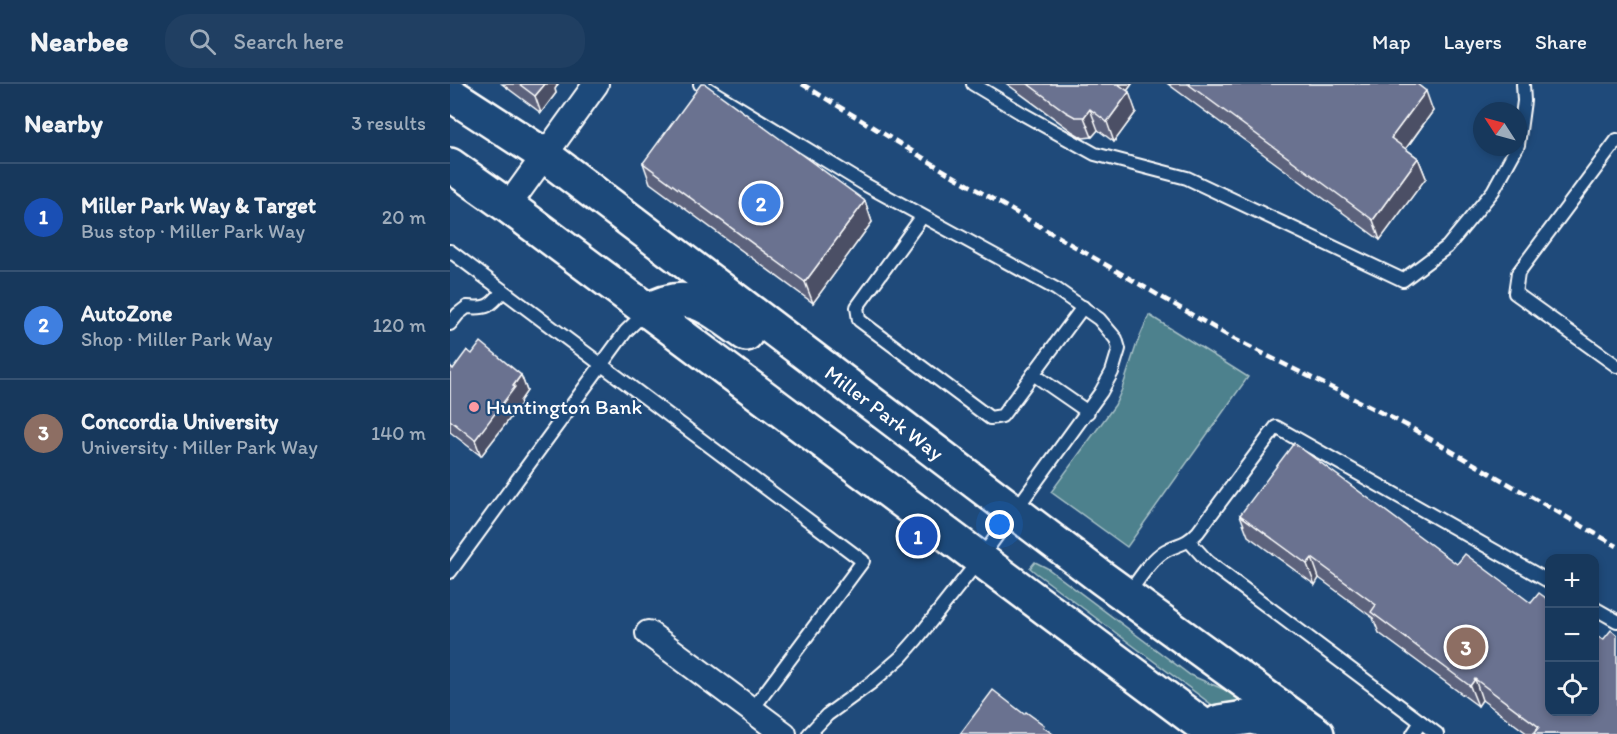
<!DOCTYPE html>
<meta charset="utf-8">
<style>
:root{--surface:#17385c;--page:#203f62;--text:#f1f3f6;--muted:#9eacbb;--line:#365272;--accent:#95b2f1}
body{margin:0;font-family:Itim,sans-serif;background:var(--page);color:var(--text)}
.controls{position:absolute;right:18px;bottom:18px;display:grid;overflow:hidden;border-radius:12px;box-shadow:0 3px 9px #0003}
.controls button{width:54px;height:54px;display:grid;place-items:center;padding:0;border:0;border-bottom:2px solid var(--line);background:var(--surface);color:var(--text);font:30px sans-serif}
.compass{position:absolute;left:1023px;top:18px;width:54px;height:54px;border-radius:50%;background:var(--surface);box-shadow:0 3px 9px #0003;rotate:306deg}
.you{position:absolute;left:550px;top:441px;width:21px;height:21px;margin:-15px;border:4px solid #fff;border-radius:50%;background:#1a73e8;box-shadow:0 0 0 9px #1a73e833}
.badge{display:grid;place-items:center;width:39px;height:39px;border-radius:50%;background:var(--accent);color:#fff;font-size:20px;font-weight:700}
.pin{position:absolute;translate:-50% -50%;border:3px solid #fff;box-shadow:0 2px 6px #0006}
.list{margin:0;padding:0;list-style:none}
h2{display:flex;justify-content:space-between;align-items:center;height:78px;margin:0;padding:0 24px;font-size:26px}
h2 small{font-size:20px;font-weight:400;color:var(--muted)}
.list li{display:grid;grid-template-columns:39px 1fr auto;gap:18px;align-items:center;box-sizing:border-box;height:108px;padding:0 24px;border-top:2px solid var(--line)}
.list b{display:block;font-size:22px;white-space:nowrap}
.list p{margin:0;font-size:20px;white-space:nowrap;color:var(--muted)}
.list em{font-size:20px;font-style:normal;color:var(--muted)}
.icon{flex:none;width:33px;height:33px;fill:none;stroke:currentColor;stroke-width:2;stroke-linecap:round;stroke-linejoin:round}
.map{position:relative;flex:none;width:1167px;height:650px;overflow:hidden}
header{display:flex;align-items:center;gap:36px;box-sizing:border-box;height:84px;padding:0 30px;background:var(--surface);border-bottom:2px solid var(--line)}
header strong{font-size:28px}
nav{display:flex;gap:33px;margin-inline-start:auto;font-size:21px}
.search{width:420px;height:54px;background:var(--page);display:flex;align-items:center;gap:15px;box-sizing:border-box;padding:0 21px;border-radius:24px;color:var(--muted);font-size:22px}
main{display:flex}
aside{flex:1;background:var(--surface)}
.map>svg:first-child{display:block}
</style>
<header>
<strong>Nearbee</strong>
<div class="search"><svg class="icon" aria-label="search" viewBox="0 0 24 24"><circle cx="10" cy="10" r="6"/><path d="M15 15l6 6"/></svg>Search here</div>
<nav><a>Map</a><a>Layers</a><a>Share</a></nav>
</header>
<main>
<aside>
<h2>Nearby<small>3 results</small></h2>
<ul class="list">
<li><span class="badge" style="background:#1a4fb4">1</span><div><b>Miller Park Way &amp; Target</b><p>Bus stop · Miller Park Way</p></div><em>20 m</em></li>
<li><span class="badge" style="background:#3f7fe0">2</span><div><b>AutoZone</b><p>Shop · Miller Park Way</p></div><em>120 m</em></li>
<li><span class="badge" style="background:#8d6e63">3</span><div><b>Concordia University</b><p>University · Miller Park Way</p></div><em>140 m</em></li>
</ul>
</aside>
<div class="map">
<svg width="1167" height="650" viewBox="0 0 1167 650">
<rect width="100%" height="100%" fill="#1f4a7a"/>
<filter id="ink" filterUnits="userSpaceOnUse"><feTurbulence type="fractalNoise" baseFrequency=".0167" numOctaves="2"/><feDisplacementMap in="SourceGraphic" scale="12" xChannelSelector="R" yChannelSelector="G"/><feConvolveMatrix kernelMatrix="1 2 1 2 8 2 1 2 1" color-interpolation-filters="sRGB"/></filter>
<g filter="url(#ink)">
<g fill="#4e818d" stroke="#a6c0c6" stroke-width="1.5">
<path d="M699 231 798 293 677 463 601 408 665 321 672 305 687 259Z"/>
<path d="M585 478 597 484 740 591 780 608 806 624 772 626 765 623 586 489 580 484Z"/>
</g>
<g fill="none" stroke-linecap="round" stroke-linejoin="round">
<defs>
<g id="lane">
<path d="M250 0 416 101 606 205 649 235 666 255 669 265 662 288 651 308 530 475 466 556 451 573 421 599 377 631 359 650"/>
<path d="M523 0 573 30 645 70 737 94 953 196 997 163 1043 107 1067 63"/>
<path d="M1167 56 1068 189 1065 209 1167 282"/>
<path d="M1068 61 1074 17 1073 0"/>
<path d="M472 133 407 223 409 236 540 334 552 332 633 223"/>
<path d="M0 167 413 477 302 626"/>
<path d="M0 240 8 230 17 223C38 225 40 222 53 207"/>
<path d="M583 290 638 328"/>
<path d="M739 457 758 478 987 650"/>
<path d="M0 488 176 247 197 227"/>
<path d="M677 511C688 497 700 476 715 467 729 459 735 462 748 448L826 343 1100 498"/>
<path d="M1144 524 1167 537"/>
<path d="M963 650 971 638"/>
</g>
<g id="street">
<path d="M58 122 146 0"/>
<path d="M198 549 334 650"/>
</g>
<g id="secondary">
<path d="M0 10 94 71 652 494 867 650"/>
<path d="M0 81 58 122 764 650"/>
<path d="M197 227C241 202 260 225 296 250"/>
<path d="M760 648 769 638 801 633 818 637 834 650"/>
</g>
</defs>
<use href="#lane" stroke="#fff" stroke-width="16"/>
<use href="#street" stroke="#fff" stroke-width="28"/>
<use href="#secondary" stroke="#fff" stroke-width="38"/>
<use href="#lane" stroke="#1f4a7a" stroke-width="12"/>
<use href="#street" stroke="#1f4a7a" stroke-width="24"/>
<use href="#secondary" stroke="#1f4a7a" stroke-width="33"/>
<path stroke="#fff" stroke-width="4.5" stroke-dasharray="9 4.5" stroke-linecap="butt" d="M352 0 498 89 782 254 956 341 1167 462"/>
</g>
<g fill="#5c627c" stroke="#fff" stroke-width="1.5">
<path d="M52 0H108L105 5 106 9 91 29Z"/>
<path d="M557 0H682L677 7 686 28 664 58 648 46 642 53 633 54 623 48Z"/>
<path d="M718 0H967L983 27 956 65 968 74 976 94 930 156Z"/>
<path d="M193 79 415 117 422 138 363 219 200 99Z"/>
<path d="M22 270 71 291 77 307 70 317 71 320 31 372 0 348V282L3 285Z"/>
<path d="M790 431 1167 650H1078L1032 616 1028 622 929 549 923 534 869 494 865 501 798 452Z"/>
</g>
<g fill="#4b5065" stroke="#fff" stroke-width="1.5">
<path d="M95 0H108L105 5 106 9 91 29 85 12Z"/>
<path d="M664 0H682L670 17Z"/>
<path d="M976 7 983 27 949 74 941 54Z"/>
<path d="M679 8 686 28 664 58 657 38Z"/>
<path d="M640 25 648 46 642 53 634 33Z"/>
<path d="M968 74 976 94 930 156 923 136Z"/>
<path d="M415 117 422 138 363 219 355 198Z"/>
<path d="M71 291 77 307 70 317 71 320 31 372 25 356Z"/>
<path d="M862 474 869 494 865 501 857 480Z"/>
<path d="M1025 595 1032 616 1028 622 1020 602Z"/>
</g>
<g fill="#6b7290" stroke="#fff" stroke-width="1.5">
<path d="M69 0H95L85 12Z"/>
<path d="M251 0H255L415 117 355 198 193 79Z"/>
<path d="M578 0H668L679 8 657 38 640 25 634 33H625L616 28Z"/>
<path d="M738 0H967L976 7 941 54 968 74 923 136Z"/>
<path d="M31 258 71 291 63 302 65 303 25 356 0 336V282L3 285 17 266 22 270Z"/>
<path d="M844 359 1007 480 1015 470 1081 519 1089 509 1100 517V627H1144V550L1153 556 1161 546 1167 551V650H1085L1084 649 1089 643 1025 595 1020 602 921 528 926 521 862 474 857 480 790 431Z"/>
<path d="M543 606 574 630 576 628 594 641 593 643 603 650H510Z"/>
</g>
</g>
<circle fill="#ff9aa2" stroke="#1f4a7a" stroke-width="2" cx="24" cy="323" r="6"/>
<g text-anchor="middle" stroke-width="4.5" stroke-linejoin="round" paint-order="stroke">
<g font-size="21" fill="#fff" stroke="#1f4a7a" text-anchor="start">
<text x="36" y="330">Huntington Bank</text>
</g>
<g font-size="21" fill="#fff" stroke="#1f4a7a">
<text transform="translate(434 329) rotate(37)" y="7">Miller Park Way</text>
</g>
</g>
</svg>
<div class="controls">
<button>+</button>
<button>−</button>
<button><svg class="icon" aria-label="locate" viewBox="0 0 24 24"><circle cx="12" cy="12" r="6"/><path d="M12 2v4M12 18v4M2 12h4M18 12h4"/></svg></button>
</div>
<svg class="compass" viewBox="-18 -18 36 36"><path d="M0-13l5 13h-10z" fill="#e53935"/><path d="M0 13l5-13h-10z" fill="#9eacbb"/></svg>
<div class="you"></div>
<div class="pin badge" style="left:468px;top:452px;background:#1a4fb4">1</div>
<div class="pin badge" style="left:311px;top:119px;background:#3f7fe0">2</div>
<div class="pin badge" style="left:1016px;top:563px;background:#8d6e63">3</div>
</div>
</main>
